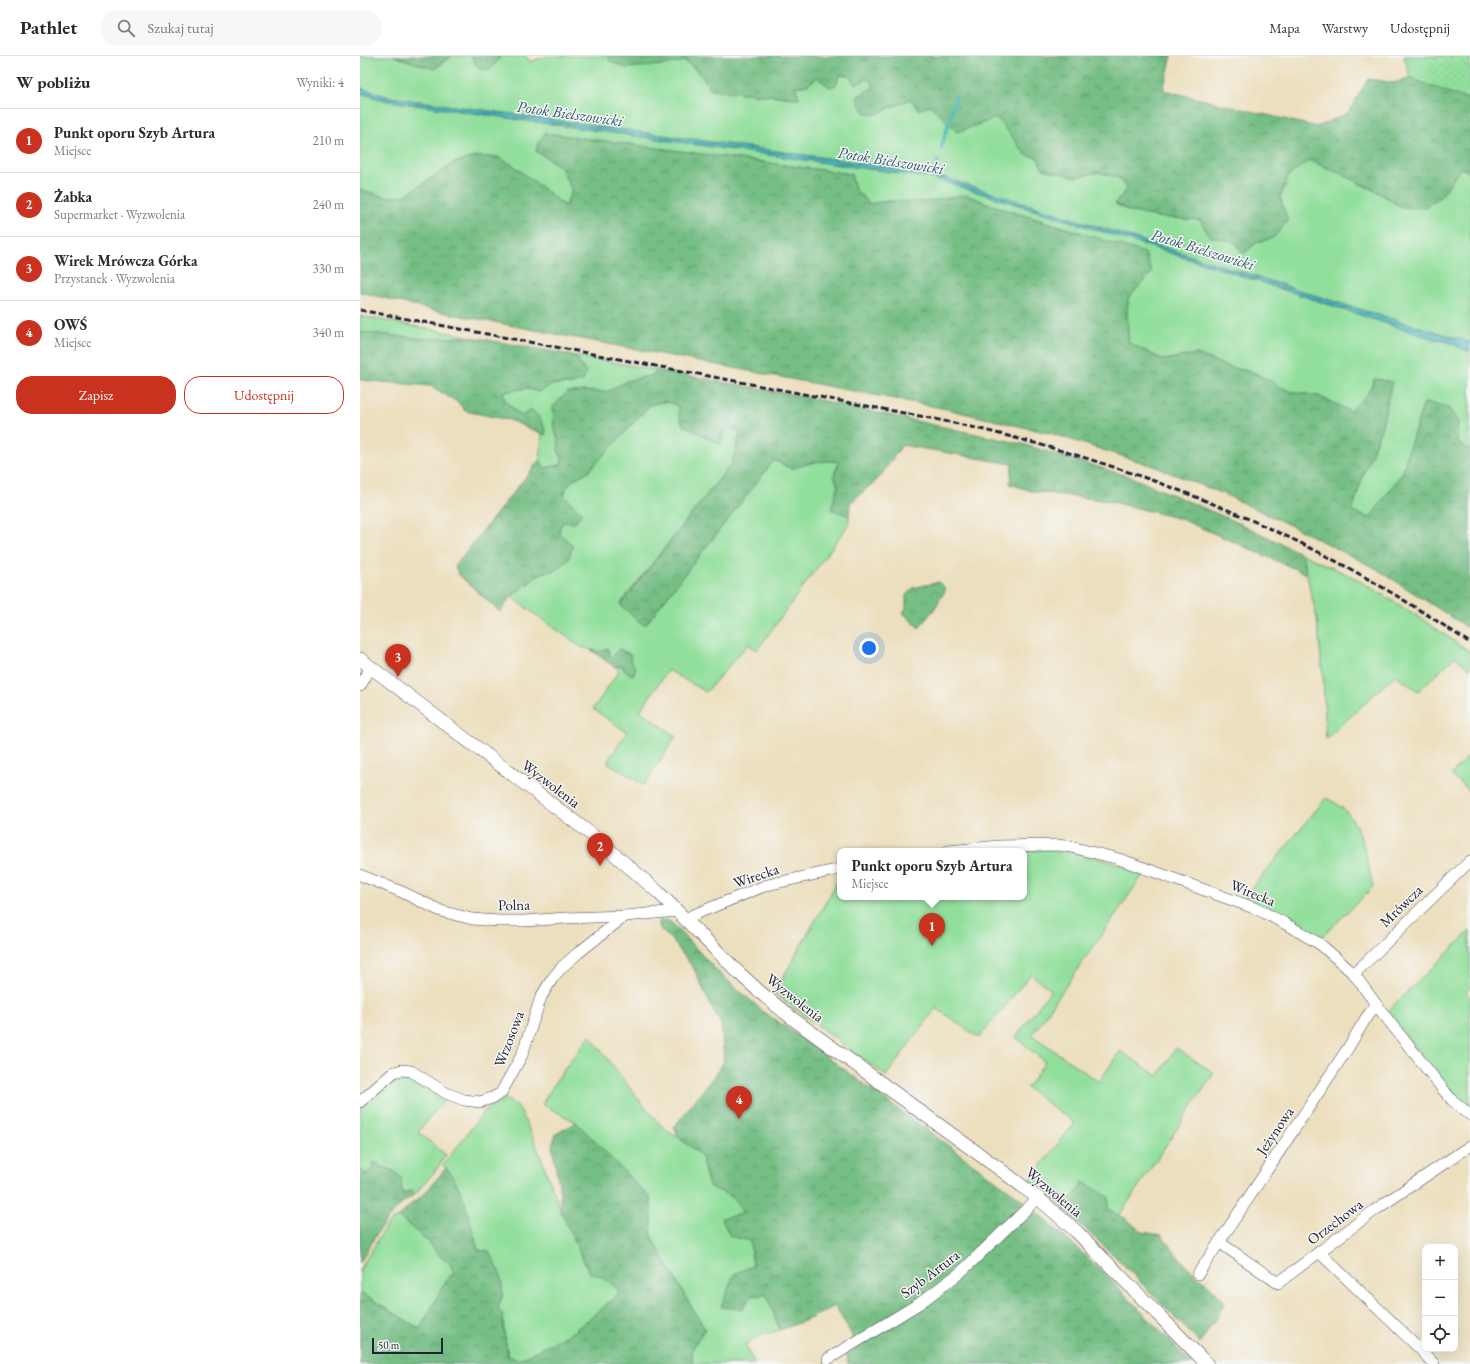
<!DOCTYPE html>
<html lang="pl">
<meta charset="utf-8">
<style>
:root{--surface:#fff;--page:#f7f7f7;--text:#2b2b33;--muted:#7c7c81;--line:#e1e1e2;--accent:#c8321e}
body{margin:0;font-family:"EB Garamond",serif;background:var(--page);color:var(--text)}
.controls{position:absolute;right:12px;bottom:12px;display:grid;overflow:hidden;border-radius:8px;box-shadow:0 4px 16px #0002}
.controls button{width:36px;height:36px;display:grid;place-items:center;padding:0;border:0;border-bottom:1px solid var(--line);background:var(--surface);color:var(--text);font:20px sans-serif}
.scale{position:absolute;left:12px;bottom:10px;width:71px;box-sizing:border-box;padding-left:4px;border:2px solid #22223b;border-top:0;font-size:11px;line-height:14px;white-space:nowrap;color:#22223b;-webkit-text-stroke:3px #f6f6f2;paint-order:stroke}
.you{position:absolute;left:509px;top:592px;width:14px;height:14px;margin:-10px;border:3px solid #fff;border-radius:50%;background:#1a73e8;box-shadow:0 0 0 6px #1a73e833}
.badge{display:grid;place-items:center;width:26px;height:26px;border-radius:50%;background:var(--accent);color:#fff;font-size:13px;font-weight:700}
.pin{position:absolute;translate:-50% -33px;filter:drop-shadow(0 1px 2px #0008)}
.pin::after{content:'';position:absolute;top:21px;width:14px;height:12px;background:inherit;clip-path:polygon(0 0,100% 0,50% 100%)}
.popup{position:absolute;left:477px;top:792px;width:190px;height:52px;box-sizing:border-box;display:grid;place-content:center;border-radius:8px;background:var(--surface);filter:drop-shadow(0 1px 3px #0005);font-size:13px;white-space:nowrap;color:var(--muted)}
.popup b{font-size:15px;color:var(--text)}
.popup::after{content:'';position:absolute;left:50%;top:100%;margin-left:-8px;border:8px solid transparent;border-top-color:var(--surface)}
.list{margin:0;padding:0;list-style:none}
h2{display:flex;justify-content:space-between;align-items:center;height:52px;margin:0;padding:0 16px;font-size:17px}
h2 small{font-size:13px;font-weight:400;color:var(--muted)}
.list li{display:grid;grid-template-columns:26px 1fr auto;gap:12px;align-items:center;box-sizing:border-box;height:64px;padding:0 16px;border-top:1px solid var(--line)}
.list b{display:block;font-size:15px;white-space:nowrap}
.list p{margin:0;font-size:13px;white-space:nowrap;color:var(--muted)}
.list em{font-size:13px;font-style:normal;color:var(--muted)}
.actions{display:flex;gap:8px;padding:12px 16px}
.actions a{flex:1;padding:9px 0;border:1px solid var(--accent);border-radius:16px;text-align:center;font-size:14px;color:var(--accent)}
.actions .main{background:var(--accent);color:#fff}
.icon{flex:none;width:22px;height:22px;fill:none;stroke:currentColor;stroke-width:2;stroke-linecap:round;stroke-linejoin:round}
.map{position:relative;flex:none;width:1110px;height:1308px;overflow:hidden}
header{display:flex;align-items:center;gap:24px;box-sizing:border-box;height:56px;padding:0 20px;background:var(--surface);border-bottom:1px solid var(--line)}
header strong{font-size:19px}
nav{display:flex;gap:22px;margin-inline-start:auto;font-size:14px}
.search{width:280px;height:36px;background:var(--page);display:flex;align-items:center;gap:10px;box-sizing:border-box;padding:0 14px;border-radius:16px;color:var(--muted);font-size:15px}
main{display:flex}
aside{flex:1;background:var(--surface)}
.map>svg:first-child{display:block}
</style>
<header>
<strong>Pathlet</strong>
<div class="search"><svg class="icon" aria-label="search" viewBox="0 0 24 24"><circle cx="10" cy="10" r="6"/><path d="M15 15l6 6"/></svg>Szukaj tutaj</div>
<nav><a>Mapa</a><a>Warstwy</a><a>Udostępnij</a></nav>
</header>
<main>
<aside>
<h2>W pobliżu<small>Wyniki: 4</small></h2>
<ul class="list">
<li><span class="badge">1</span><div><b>Punkt oporu Szyb Artura</b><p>Miejsce</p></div><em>210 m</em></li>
<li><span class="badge">2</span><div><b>Żabka</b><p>Supermarket · Wyzwolenia</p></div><em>240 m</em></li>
<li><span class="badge">3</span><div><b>Wirek Mrówcza Górka</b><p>Przystanek · Wyzwolenia</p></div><em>330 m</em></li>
<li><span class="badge">4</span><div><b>OWŚ</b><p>Miejsce</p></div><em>340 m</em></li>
</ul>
<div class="actions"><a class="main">Zapisz</a><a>Udostępnij</a></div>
</aside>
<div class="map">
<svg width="1110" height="1308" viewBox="0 0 1110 1308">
<defs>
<pattern id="forest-crowns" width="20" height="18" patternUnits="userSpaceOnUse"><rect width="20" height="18" fill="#75be84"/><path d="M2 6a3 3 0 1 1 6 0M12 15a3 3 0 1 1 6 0" fill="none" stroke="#609a6d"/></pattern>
<pattern id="garden-dots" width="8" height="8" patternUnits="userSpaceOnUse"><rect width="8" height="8" fill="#92df9c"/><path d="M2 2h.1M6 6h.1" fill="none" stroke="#7ebf87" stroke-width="1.8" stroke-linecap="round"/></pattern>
<pattern id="water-rules" width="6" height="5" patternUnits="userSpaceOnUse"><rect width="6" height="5" fill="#46b6bd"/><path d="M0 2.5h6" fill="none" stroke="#3a949b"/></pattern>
</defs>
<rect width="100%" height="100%" fill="#f6f6f2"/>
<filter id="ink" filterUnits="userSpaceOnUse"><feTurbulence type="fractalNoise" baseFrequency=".025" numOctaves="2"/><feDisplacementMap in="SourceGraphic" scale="8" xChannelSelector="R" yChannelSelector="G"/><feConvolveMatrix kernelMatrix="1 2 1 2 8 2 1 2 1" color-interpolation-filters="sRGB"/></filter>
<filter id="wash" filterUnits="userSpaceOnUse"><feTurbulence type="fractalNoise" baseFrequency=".012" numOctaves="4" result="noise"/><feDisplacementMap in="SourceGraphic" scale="16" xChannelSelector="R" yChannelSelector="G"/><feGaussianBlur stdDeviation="0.9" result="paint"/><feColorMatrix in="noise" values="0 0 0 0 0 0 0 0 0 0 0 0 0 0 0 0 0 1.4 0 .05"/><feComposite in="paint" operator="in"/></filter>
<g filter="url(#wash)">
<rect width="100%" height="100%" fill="#ecdfbe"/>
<g fill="#92df9c" stroke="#5a806c">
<path d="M0 0H34L74 13 92 0H111L139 3 140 0H166L170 6 187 0H248L250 5 303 9 325 5 338 15 351 34 438 42 435 31 447 29 458 21 488 19 510 23 514 31V59L550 43 570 48 597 76 637 61 666 99 677 101 715 121 739 116 760 122 767 134 755 148 769 155 797 161 840 164 849 180C874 186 887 189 913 182L920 141 929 119 949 104 979 117 1021 138 1042 151H1064L1081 140 1101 112 1110 117V286L995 252 566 116 29 41 0 32Z"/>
<path d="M0 37 28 45 573 122 870 216 1064 280 1088 286 1110 296V394L1097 386 1098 364 1064 347 1049 392 1043 416 1010 462 992 456 1002 422 1021 373 1032 326 1014 323 1008 337 990 355 958 340 929 335 895 317 866 310 837 298 804 304 768 287 767 261 768 242 792 216 720 176 640 152 606 139 563 146 527 145 509 148 495 133 491 118 185 77 176 95 201 111 212 135 205 150 154 110 137 101H115L94 107 44 140 26 141 4 135 0 133Z"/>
<path d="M0 260 111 281 65 283 0 276Z"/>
<path d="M217 300 296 314 293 319 267 325 247 336 224 335 194 375C200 385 197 384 199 394 200 402 203 399 201 409L183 412 180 403 182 378H185C184 367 179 361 172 354L161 360 145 345 143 336 167 332 178 336 194 328H211L226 317 218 305Z"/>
<path d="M300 346C320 346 319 351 323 369L360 388 365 375 372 372 380 375 378 387 371 408 260 548 285 569 414 404 432 413C449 406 460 403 479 406L474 419 478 430 472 452 489 460V468L397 594 388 588 346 636 308 614 280 655 316 680 284 729 247 706 267 676 233 653 259 615 256 610H262L264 614 273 619 270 604 271 599 259 593 251 602 239 596 221 591 151 541 181 517 195 514 199 477 202 465 214 450 204 440C207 425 215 422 228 416L290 349Z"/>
<path d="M942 498 993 521 1056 559 1110 596V613L1095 601 1058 635 1035 619 966 683 963 621 957 563Z"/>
<path d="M1110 698V735L1091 719Z"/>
<path d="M966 742C975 746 987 754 992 763 1004 782 1008 809 1013 831L961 882 925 862 883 843Z"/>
<path d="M699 792 720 797 785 816 672 979 739 1026 760 995 798 1020 816 992 854 1017 759 1160 748 1153 723 1126 720 1132 712 1142 689 1140 669 1124 715 1067 667 1032 685 1006 656 981 691 934 671 918 619 982 576 952 526 1020 414 937 480 821V841H664V795Z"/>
<path d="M1110 875V932L1106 936 1110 941V1054L1101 1047 1027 956Z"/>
<path d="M230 980 283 1049 297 1065 310 1077 319 1082 342 1100 344 1112 349 1130 373 1141 384 1158 370 1180 390 1184 393 1210 391 1240 407 1239 420 1274 400 1280 385 1289 395 1308H333C329 1294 337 1284 345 1273L329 1247 291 1180 292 1162 216 1066 182 1048 200 1019Z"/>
<path d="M44 1017 87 1041 58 1076 86 1099 76 1114 55 1138 51 1135 42 1137 34 1115 21 1111 6 1118 0 1114V1050L33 1019Z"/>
<path d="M145 1043 158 1050 175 1086 201 1155 229 1216 243 1221 259 1234 256 1241 214 1275 179 1294 158 1304 148 1300 144 1276 143 1258 138 1253 143 1239C135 1224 124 1209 118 1193 107 1164 105 1133 83 1109L127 1052 137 1048Z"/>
<path d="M39 1161 69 1186 76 1196 82 1202 90 1207 94 1217 87 1223 60 1273 10 1242 0 1237V1214L26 1170 34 1163Z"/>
</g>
<g fill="url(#forest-crowns)" stroke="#4c7060">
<path d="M34 0H92L74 13Z"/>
<path d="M111 0H140L131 13H119Z"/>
<path d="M248 0H812L803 34 957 71 988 57 1008 23 1035 27 1050 21 1063 27 1110 44V117L1101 112 1081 140 1064 152 1042 151 1021 138 979 117 949 104 929 119 920 141 928 165 913 182 896 187 884 198 874 186 849 180 840 164 797 161 769 155 755 147 767 134 760 122 739 116 715 121 683 113 677 101 666 99 637 62 597 76 570 49 559 54 550 43 514 59 506 57 498 46V40L514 31 510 23 495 28 488 19H480L476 29 469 31 457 21 447 29 435 31 439 42 351 34 338 15 325 5 303 9 266 12 250 5Z"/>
<path d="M185 77 491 118 495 133 509 148 527 145 563 146 606 139 640 152 785 197 792 216 768 242 767 261 769 287 804 304 837 298 866 310 895 317 929 335 958 340 990 355 1008 337 1015 323 1032 326 1021 373 1002 422 992 456 1010 462 1043 416 1049 392 1064 347 1086 350 1098 364 1097 386 1110 394V573L1015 512 936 472 866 439 793 410 693 378 582 352 76 255 0 236V133L4 135 26 141 44 140 94 107 115 101H137L154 110 205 150 212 135 201 111 176 95 178 87Z"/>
<path d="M0 276 65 283 111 281 217 300 218 305 226 317 223 325 211 328H194L178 336 167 332 143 336 145 345 161 360 172 354C179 361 184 367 186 378H182L150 364 105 355 99 347 71 330 0 324Z"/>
<path d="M296 314 445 341 662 388 771 421 881 468 942 498 947 518 821 463 749 445 671 435 650 428 652 408 542 389 519 422 490 447 489 460 471 453 478 430 474 419 479 406C460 403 449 407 432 413L414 404 285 569C273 564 270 556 260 549L371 408 378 387 380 375 372 372 365 375 360 388 323 369 318 358 319 351C310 344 301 345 290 349L228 416C215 422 207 425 204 440L222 457 215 467 202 466 199 477 213 490 208 504 195 514 181 517 151 541 140 556 99 519 95 510 180 403 184 412 201 409 203 403 198 394 199 383 194 375 193 351 207 336 224 335 247 336 267 325 293 319Z"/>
<path d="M579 526 586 533 575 552 559 572 543 557 546 552V539L553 532Z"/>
<path d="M248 593 251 601 259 593 271 599 270 604 276 612 273 619 264 614 262 610H256V612L231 594 239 596Z"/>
<path d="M307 864 311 866 359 917 405 957 444 984 657 1140 681 1160 742 1215 832 1308H488L487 1298 497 1292 493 1281 475 1250 449 1263 420 1274 407 1239 391 1240 383 1253 361 1251 374 1218 393 1210 390 1185 370 1180 361 1162 383 1158 373 1141 349 1130 344 1112 342 1100 319 1082 314 1071 358 1015 364 1005 361 968 348 944 334 913 312 884 300 873 298 865Z"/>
<path d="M216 1066 290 1142 292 1162 291 1180 329 1247 345 1273C337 1284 329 1294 333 1308H0V1237L10 1242 60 1273 87 1223 94 1217 90 1207 82 1202 76 1196 69 1186 39 1161 49 1150 65 1137 86 1112C105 1133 110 1167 118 1194L129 1195C141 1218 147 1226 138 1253L143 1258 144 1276 148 1300 158 1304 179 1294 214 1275 256 1241 259 1234 243 1221 229 1216 201 1155 199 1129 192 1090 196 1078Z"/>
<path d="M13 1106 18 1107 21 1111 34 1115 41 1122 42 1137 51 1135 55 1138C29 1154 14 1181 0 1207V1114L6 1118 11 1115Z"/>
<path d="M723 1126 749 1141 748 1153 768 1164 781 1176 802 1179C808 1189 825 1209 834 1217 845 1227 858 1234 864 1249L840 1287 756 1201 689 1140 712 1142 720 1132Z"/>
</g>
<path fill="url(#garden-dots)" stroke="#5a806c" d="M1044 0H1110V44L1063 27 1050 21Z"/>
<path fill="url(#water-rules)" stroke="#346c7c" d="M0 32 29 41 566 116 995 252 1110 286V296L1088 286 1064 280 870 216 573 122 28 45 0 37Z"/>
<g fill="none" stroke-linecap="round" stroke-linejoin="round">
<g stroke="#46b6bd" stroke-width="3">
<path d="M581 93 596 40"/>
<path d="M574 120 578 104"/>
</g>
</g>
</g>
<g filter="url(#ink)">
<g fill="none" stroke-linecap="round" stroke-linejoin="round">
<defs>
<g id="minor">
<path d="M0 630 11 611"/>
<path d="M588 795 639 790 698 789 711 791 759 803 897 853 924 867 960 888 994 918 1021 955 1086 1037 1092 1044 1110 1059"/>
<path d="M0 819 42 836 81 855 112 863 138 865H165L206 862 265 860 317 855"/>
<path d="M325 864 333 859 407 829 480 813"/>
<path d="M994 918 1110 805"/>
<path d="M0 1046 34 1016 42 1014 51 1015 86 1037 104 1044 120 1046 132 1042 141 1037 162 999 181 941 192 923 202 911 218 897 265 860"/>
<path d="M859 1186 918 1227 1015 1154 1110 1090"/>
<path d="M959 1196 1059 1292 1074 1308"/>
<path d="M838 1218 988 992 1006 962 1016 949"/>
<path d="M468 1303 560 1247 601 1216 678 1142"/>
</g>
<path id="tertiary" d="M0 603 231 778 298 836 378 916 401 937 433 963 645 1117 678 1142 716 1175 847 1308"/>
</defs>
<use href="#minor" stroke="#403e4f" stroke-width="12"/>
<use href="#tertiary" stroke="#403e4f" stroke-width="14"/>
<use href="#minor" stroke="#fff" stroke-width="11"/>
<use href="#tertiary" stroke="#fff" stroke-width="13"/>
<path stroke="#22223b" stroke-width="3" stroke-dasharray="6 3" stroke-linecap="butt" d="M0 254 565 361C684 385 800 422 911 473 981 505 1047 544 1110 587"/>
</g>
</g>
<g text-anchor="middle" stroke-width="3" stroke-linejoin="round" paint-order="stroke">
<g font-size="15" fill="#22223b" stroke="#f6f6f2">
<text transform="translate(191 728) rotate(37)" y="5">Wyzwolenia</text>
<text transform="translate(396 820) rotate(-19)" y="5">Wirecka</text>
<text transform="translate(893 837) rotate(22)" y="5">Wirecka</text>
<text transform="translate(154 849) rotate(-1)" y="5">Polna</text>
<text transform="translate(1041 850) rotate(-44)" y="5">Mrówcza</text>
<text transform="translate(435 942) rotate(38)" y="5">Wyzwolenia</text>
<text transform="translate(149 983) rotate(-69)" y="5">Wrzosowa</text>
<text transform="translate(915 1075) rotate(-56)" y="5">Jeżynowa</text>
<text transform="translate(694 1136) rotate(40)" y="5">Wyzwolenia</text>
<text transform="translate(975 1166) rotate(-37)" y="5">Orzechowa</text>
<text transform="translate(570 1218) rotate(-37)" y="5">Szyb Artura</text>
</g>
<g font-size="16" font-style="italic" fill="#305d6f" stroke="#f6f6f2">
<text transform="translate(210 57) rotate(8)" y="6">Potok Bielszowicki</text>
<text transform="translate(531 104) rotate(9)" y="6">Potok Bielszowicki</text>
<text transform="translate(843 193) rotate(17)" y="6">Potok Bielszowicki</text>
</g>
</g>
</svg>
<div class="controls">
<button>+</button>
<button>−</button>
<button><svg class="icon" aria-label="locate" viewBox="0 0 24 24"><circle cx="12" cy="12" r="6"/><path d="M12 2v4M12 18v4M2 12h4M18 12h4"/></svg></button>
</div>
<div class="scale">50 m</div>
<div class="you"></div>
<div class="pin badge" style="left:572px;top:890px">1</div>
<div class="popup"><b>Punkt oporu Szyb Artura</b>Miejsce</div>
<div class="pin badge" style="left:240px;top:810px">2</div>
<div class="pin badge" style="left:38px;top:621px">3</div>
<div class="pin badge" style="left:379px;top:1063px">4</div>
</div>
</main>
